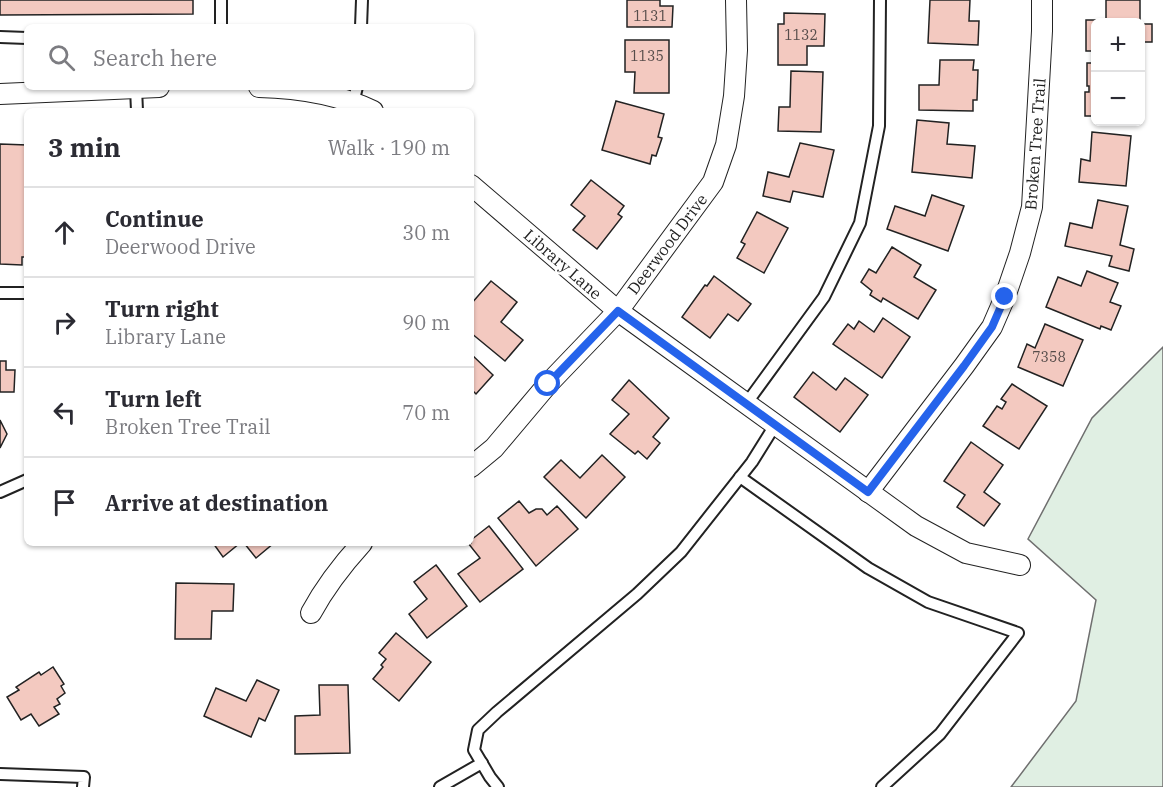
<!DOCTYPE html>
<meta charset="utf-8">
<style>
:root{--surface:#fff;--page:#f7f7f7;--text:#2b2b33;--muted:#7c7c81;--line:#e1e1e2}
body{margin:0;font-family:"IBM Plex Serif",serif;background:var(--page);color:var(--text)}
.controls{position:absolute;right:18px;top:18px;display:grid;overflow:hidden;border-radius:9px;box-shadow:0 2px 4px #0004}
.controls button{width:54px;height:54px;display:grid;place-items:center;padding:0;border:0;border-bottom:2px solid var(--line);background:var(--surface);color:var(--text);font:30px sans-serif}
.stop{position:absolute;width:18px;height:18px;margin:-14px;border:4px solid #2563eb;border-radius:50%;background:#fff}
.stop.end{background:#2563eb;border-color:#fff;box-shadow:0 2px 6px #0008}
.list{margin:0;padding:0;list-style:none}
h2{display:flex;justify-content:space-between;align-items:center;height:78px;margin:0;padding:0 24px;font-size:26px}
h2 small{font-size:20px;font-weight:400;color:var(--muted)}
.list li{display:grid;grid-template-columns:39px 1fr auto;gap:18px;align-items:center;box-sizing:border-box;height:90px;padding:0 24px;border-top:2px solid var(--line)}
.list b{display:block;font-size:22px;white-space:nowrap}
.list p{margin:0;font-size:20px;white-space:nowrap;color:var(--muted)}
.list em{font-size:20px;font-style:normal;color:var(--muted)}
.icon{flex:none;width:33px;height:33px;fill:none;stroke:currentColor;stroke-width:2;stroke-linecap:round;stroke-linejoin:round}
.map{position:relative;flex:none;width:1163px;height:787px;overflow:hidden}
.search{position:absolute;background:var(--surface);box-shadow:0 2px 4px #0004;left:24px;top:24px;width:450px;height:66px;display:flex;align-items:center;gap:15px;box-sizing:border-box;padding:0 21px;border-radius:9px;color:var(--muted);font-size:22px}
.panel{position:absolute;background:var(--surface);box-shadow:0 2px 4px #0004;left:24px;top:108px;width:450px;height:438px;border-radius:9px}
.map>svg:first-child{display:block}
</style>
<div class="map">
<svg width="1163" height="787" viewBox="0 0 1163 787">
<rect width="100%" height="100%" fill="#fff"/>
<path fill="#e0efe3" stroke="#6f6f6f" stroke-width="1.5" d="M1163 347V787H1011L1076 701 1096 600 1028 539 1092 418Z"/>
<g fill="#f3c9c0" stroke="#222" stroke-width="1.5">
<path d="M0 0H193V14L0 15Z"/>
<path d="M627 0H660V6H673L672 27H627Z"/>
<path d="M930 0H970L969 21H979L978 45 928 43Z"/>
<path d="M1106 0H1140V22H1096V51H1086V20H1106Z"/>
<path d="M784 13 825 14 824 46H807V65H778V24H784Z"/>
<rect x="1140" y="24" width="12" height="18"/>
<path d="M625 40H669V93H634L635 72H625Z"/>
<path d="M940 60H974L973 70H978L977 100H973V111L919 110V85H939Z"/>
<path d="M1087 63H1096V116H1085V92H1089V86H1087Z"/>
<path d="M791 71 823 72 821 132 778 131 779 107H790Z"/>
<path d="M616 101 664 114 658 137 662 138 656 156 652 155 650 164 602 150Z"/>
<path d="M917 120 949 123 947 144 975 146 972 178 912 172Z"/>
<path d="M1092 132 1131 136 1126 186 1079 182 1081 159 1090 161Z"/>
<path d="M800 143 834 150 823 197 793 191 790 202 763 196 768 172 789 177Z"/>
<path d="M0 144 27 145V257H22V265L0 264Z"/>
<path d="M591 180 624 206 618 214 622 217 597 249 573 230 585 216 571 205Z"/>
<path d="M932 195 964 206 948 251 887 229 895 206 925 216Z"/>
<path d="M1098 200 1128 206 1120 245 1134 249 1129 271 1109 266 1112 256 1065 246 1070 223 1092 228Z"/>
<path d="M757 212 788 228 764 273 737 258 745 244 741 242Z"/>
<path d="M892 247 921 265 914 277 936 290 918 319 883 298 881 302 870 295 872 291 861 282 869 269 876 273Z"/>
<path d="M1087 271 1118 283 1110 302 1121 306 1111 330 1101 326 1100 329 1046 307 1058 277 1081 286Z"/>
<path d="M714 276 751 304 738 321 728 314 710 338 682 317 705 285 707 286Z"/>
<path d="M491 281 517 302 501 322 523 340 505 361 471 333V304Z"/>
<path d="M883 318 910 337 882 378 833 344 848 324 854 329 859 321 874 332Z"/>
<path d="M1045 324 1083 340 1063 386 1018 367 1027 344 1035 348Z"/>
<path d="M471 354 493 375 476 394 471 389Z"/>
<path d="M0 361H6V370H15L14 392H0Z"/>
<path d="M813 372 836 390 845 378 868 395 840 432 794 397Z"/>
<path d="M629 380 669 418 653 437 660 443 647 459 638 451 635 454 610 434 629 414 612 400Z"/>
<path d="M1012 384 1047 406 1019 449 983 426 997 406 1002 409 1006 402 1001 399Z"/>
<path d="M0 420 7 434 0 448Z"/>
<path d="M971 442 1003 465 984 492 1000 504 984 526 957 507 965 495 944 481Z"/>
<path d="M602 455 625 477 586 518 544 477 561 460 580 478Z"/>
<path d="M519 501 529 513 536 509H542L547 515 557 506 578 529 536 566 498 518Z"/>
<path d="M489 526 523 569 480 602 458 574 480 558 468 543H471V540Z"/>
<path d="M213 543H240L223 557Z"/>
<path d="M244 543H274L256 558Z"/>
<path d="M436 565 467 606 427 638 409 614 427 599 414 582Z"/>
<path d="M176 583 234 584 233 611H212L211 639H175Z"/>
<path d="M396 633 431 662 399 701 373 679 383 667 381 665 386 659 379 653Z"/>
<path d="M53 667 64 684 61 686 65 693 57 699 60 704 54 707 59 714 39 726 31 714 21 720 7 697 19 690 16 687 39 672 41 675Z"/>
<path d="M257 680 279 690 265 721 259 718 251 737 204 716 216 688 246 701Z"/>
<path d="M319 685H348L350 753 295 754V716L320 715Z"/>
</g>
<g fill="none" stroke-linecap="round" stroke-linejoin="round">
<defs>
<g id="lane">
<path d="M221 0V27"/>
<path d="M361 27 362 0"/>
<path d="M0 37 27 38"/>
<path d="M136 88 137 111"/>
<path d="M353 103 357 87"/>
<path d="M0 293H27"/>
<path d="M746 404 824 297 860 223 879 126 880 0"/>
<path d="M740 477 868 568 928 602 1018 633 940 734 882 787"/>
<path d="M0 492 27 480"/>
<path d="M0 774 84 777 83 787"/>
<path d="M440 787 482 763"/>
<path d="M498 787 490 777 474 750 478 730 497 712 637 594 681 552 752 462 775 425"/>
</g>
<g id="street">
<path d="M259 87C297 88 338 94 373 111"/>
<path d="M0 94 159 87"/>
<path d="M471 185 618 311 916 526 966 553 1020 565"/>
<path d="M471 467 494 448 548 384 618 311 713 182 726 145 734 96 737 50 736 0"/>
<path d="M868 492 964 366 992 327 1005 297 1020 253 1032 207 1042 31V0"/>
<path d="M311 613C325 587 342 565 362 543"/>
</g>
</defs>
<use href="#lane" stroke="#222" stroke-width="14"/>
<use href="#street" stroke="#222" stroke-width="22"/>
<use href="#lane" stroke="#fff" stroke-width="10"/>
<use href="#street" stroke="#fff" stroke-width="20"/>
</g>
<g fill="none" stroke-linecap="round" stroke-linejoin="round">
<path stroke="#2563eb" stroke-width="8" d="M548 384 618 311 868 492 964 366 992 327 1005 297"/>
</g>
<g text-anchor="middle" stroke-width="4.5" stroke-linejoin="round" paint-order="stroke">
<g font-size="14" fill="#564c4a">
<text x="650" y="21">1131</text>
<text x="801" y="40">1132</text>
<text x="647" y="61">1135</text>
<text x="1049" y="362">7358</text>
</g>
<g font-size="16" fill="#222" stroke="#fff">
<text transform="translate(1035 144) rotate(-86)" y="6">Broken Tree Trail</text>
<text transform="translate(667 244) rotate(-53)" y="6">Deerwood Drive</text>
<text transform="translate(563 264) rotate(41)" y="6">Library Lane</text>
</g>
</g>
</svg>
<div class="controls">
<button>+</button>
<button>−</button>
</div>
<div class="stop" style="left:548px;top:384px"></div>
<div class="stop end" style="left:1005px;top:297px"></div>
<div class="search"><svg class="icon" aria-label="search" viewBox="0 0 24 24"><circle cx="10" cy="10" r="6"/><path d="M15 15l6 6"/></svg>Search here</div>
<section class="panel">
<h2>3 min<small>Walk · 190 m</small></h2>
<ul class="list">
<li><svg class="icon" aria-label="ahead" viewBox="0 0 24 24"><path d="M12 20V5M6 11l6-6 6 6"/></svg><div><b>Continue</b><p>Deerwood Drive</p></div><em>30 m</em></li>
<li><svg class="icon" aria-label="right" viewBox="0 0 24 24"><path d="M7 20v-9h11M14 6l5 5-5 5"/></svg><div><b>Turn right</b><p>Library Lane</p></div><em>90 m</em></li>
<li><svg class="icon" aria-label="left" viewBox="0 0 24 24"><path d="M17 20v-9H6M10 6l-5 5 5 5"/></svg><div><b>Turn left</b><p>Broken Tree Trail</p></div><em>70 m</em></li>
<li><svg class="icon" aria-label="arrive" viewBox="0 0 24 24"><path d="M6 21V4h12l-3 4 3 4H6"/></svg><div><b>Arrive at destination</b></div></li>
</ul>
</section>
</div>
